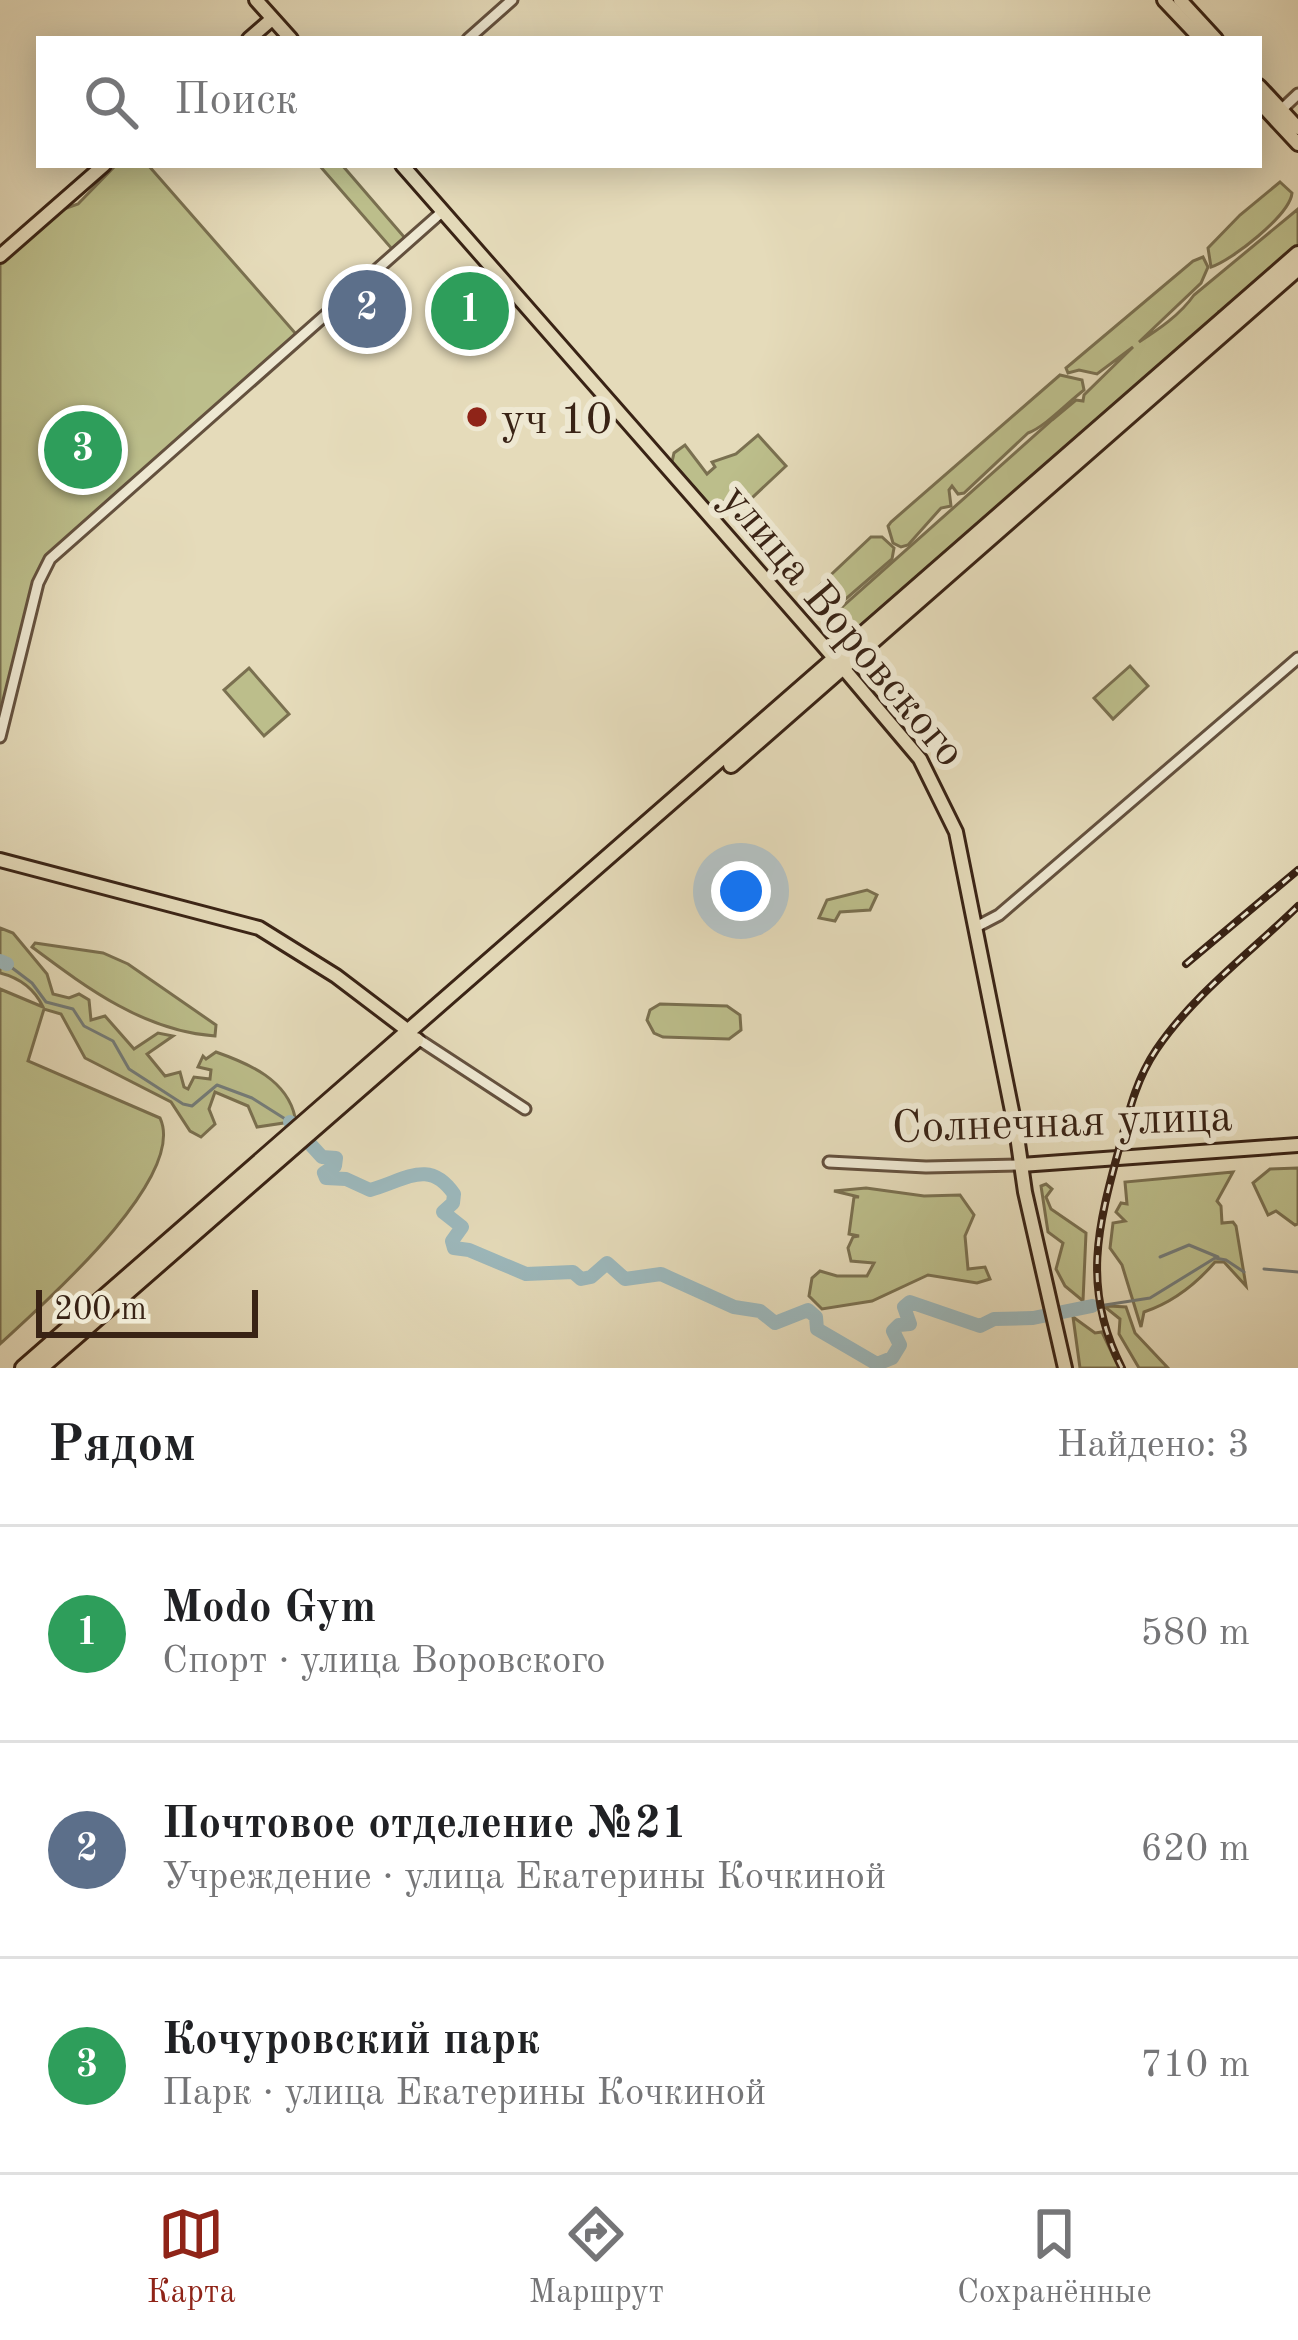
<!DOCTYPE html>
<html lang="ru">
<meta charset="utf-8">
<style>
:root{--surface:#fff;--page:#f2f2f2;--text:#202124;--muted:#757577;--line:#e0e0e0;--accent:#8f2418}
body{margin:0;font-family:"Old Standard TT",serif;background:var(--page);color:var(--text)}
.scale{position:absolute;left:36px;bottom:30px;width:222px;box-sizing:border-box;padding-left:12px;border:6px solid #392315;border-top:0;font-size:33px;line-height:42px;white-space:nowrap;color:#392315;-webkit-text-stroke:9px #eee8d2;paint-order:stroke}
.you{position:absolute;left:741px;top:891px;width:42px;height:42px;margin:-30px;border:9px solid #fff;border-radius:50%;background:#1a73e8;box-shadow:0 0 0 18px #1a73e833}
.badge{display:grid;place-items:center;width:78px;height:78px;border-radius:50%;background:var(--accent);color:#fff;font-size:39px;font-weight:700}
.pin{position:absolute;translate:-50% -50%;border:6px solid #fff;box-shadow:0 3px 12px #0006}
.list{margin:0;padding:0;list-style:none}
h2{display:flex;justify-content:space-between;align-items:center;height:156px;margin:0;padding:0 48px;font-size:51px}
h2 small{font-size:39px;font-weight:400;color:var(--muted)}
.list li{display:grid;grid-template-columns:78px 1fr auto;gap:36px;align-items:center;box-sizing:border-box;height:216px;padding:0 48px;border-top:3px solid var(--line)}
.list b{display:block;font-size:45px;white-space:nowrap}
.list p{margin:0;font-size:39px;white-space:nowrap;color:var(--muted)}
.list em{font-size:39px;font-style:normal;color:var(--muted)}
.icon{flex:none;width:66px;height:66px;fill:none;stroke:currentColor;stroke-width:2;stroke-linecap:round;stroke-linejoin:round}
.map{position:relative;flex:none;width:1298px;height:1368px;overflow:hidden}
.search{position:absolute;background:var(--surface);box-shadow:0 6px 30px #0003;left:36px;right:36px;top:36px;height:132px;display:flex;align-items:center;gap:30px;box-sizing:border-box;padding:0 42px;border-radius:0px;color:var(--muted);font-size:45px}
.sheet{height:804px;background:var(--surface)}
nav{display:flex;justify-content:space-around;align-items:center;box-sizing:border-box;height:168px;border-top:3px solid var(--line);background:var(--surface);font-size:33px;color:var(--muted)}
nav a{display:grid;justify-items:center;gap:6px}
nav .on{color:var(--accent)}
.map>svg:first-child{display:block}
</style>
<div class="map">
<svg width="1298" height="1368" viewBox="0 0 1298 1368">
<rect width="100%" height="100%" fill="#e5dbba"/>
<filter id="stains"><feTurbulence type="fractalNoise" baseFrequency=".00167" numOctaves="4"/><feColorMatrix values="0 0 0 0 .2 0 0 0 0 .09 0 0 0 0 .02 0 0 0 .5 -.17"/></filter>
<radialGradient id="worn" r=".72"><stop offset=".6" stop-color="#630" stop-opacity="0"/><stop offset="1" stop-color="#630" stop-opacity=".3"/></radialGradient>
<g fill="#bcbe8b" stroke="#7a7050" stroke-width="3">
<path d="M116 165H148L296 334 47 555 36 580 0 716V264L61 210 78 204Z"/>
<path d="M319 165H342L405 238 392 249Z"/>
<path d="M1280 182 1292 193C1290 215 1231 261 1211 267L1208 248 1240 215Z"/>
<path d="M1298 209V247L1225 313 1219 312 1218 320H1212L847 639 834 633 829 622 832 616 1052 420 1076 400 1083 401 1084 395 1133 347 1097 374 1079 370 1068 373 1066 368 1193 261 1203 257 1208 267 1201 283 1139 342C1159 329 1180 315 1194 295Z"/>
<path d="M1060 375 1082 380 1084 390C1067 403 1045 427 1028 433L964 493 958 494 952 486 949 490 951 506 941 508 908 545 901 547 893 543 888 526 891 522Z"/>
<path d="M758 435 786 466 738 511 727 499 714 510 672 462 674 453 685 445 707 474 715 467 712 462 736 454Z"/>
<path d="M871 537H882L894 548 892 559 840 604 833 608 824 605 817 595 818 587Z"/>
<path d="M1130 666 1148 686 1113 719 1094 698Z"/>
<path d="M249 668 289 714 264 736 224 690Z"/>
<path d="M867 890 877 895 870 910 840 912 835 921 819 918 827 900Z"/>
<path d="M0 928 13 933 47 974 53 994 69 998 79 994 89 1000 91 1020 105 1016 134 1049 158 1033 173 1036 147 1054 165 1076 180 1072 184 1087 188 1089 194 1077 210 1079 211 1070 198 1067 203 1056 206 1059 216 1052C250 1064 287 1080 295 1117L290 1122 257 1127 248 1106 215 1092 209 1109 215 1124 201 1137 190 1131 171 1102 85 1058 61 1014 44 1009 28 1061 160 1118C188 1178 42 1305 0 1344V989L43 1007C34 988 20 978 0 973Z"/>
<path d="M35 943 103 953 128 964 216 1025 215 1036C144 1031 87 988 32 947Z"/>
<path d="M660 1004 727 1006 740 1015 741 1030 729 1039 663 1037 654 1033 647 1020 650 1010Z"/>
<path d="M1298 1168V1224L1295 1225 1276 1211 1268 1215 1253 1183 1270 1169Z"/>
<path d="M1233 1172 1217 1201 1221 1206 1222 1223 1233 1222 1236 1226 1246 1286 1224 1262H1215C1196 1284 1171 1303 1144 1312L1141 1327 1122 1265 1110 1248 1113 1223 1125 1221 1116 1212 1121 1203 1127 1204 1125 1182Z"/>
<path d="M1046 1184 1052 1189 1046 1197 1051 1209 1086 1233 1083 1301 1065 1286 1056 1269 1063 1243 1048 1232 1041 1186Z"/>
<path d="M866 1188 924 1196 960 1195 974 1215 965 1236 968 1269 985 1267 990 1279 977 1283 928 1275 872 1301 822 1309 809 1296 812 1278 820 1271 837 1276H867L874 1263 851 1261 848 1248 853 1237 859 1236 849 1234 854 1197H859L834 1191Z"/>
<path d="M1109 1306 1126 1307 1135 1333 1168 1368H1139L1119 1334 1120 1319 1105 1307Z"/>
<path d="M1073 1317 1095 1333 1102 1332 1119 1368H1080Z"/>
</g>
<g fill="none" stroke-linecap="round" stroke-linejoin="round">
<g stroke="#747c79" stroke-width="3">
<path d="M7 964 32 983 46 1002 73 1009 84 1026 113 1041 129 1069 183 1104 192 1106 217 1085 252 1098 290 1122"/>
<path d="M1160 1257 1189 1245 1218 1257"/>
<path d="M1264 1269 1298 1272"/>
<path d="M1105 1305 1150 1298 1215 1258 1226 1260 1244 1272"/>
</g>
<g stroke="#9cb8bc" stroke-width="14">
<path d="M0 961 7 964"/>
<path d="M290 1122 322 1157 336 1158 335 1166 324 1173 326 1178 346 1179 370 1190C406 1180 429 1158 454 1194L453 1203 443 1212 462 1227 452 1241 454 1248 469 1250 526 1274 573 1272 581 1279 591 1277 607 1263 625 1279 661 1274 734 1307 760 1311 775 1323 808 1310 816 1317 817 1329 877 1364 892 1358 900 1345 893 1331 899 1325 910 1324 904 1307 910 1302 980 1326 994 1319 1033 1318 1092 1306"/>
</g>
<defs>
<g id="minor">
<path d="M468 39 512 0"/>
<path d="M1281 110 1298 94"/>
<path d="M0 737 38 583 50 559 443 211"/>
<path d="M976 927 999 915 1298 658"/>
<path d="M418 1039 525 1109"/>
<path d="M829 1162 926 1167 1021 1165"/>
</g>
<g id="major">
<path d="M256 0 291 39"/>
<path d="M1164 0 1201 39"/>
<path d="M1180 0 1216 39"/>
<path d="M249 39 272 19"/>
<path d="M1259 86 1298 128"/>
<path d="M1259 102 1298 144"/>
<path d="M402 165 836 660"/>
<path d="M0 256 104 165"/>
<path d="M844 669 920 759 956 832 1017 1136 1025 1192 1065 1368"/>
<path d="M0 860 259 928 336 976 411 1033"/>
<path d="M1021 1165 1298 1145"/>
</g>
<g id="highway">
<path d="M731 765 1298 268"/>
<path d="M23 1368 1298 254"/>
<path d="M40 1368 416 1040"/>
</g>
</defs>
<use href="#minor" stroke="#64513e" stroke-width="15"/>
<use href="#major" stroke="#392315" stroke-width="18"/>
<use href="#highway" stroke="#392315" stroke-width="20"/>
<use href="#minor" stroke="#eee8d2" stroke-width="9"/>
<use href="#major" stroke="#e5dbba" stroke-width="12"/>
<use href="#highway" stroke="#e5dbba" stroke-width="14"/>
<defs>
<g id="rail">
<path d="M1186 964 1298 870"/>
<path d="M1122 1368C1081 1288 1098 1226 1120 1145 1129 1111 1136 1080 1156 1050 1193 995 1251 952 1298 906"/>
</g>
</defs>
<use href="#rail" stroke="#392315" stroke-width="8"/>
<use href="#rail" stroke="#eee8d2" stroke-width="3" stroke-dasharray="9" stroke-linecap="butt"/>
</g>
<circle fill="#8f2418" stroke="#eee8d2" stroke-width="4.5" cx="477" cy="417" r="12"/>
<g text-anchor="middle" stroke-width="12" stroke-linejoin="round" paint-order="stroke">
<g font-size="45" fill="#392315" stroke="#eee8d2" text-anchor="start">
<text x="501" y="433">уч 10</text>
</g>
<g font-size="45" fill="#392315" stroke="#eee8d2">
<text transform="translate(845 624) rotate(50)" y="16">улица Воровского</text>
<text transform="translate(1062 1120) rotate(-2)" y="16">Солнечная улица</text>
</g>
</g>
<rect width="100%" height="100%" filter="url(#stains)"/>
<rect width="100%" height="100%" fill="url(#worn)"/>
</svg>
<div class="scale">200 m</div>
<div class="you"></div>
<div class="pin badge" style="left:470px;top:311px;background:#2e9e5b">1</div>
<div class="pin badge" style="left:367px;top:309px;background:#5c6f8a">2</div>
<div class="pin badge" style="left:83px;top:450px;background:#2e9e5b">3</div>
<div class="search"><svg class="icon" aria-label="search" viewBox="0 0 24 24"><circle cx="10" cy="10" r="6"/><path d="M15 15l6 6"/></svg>Поиск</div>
</div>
<section class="sheet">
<h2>Рядом<small>Найдено: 3</small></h2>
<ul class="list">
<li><span class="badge" style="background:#2e9e5b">1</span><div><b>Modo Gym</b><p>Спорт · улица Воровского</p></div><em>580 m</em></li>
<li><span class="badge" style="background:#5c6f8a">2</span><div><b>Почтовое отделение №21</b><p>Учреждение · улица Екатерины Кочкиной</p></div><em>620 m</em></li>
<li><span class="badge" style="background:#2e9e5b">3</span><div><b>Кочуровский парк</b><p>Парк · улица Екатерины Кочкиной</p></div><em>710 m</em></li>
</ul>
</section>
<nav>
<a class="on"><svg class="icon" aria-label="map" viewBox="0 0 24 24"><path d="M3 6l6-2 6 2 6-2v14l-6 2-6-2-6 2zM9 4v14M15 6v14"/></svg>Карта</a>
<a><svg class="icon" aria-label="directions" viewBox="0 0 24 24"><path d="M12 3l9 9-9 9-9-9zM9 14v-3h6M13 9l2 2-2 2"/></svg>Маршрут</a>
<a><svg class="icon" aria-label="saved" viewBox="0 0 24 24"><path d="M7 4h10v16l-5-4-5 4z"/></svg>Сохранённые</a>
</nav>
